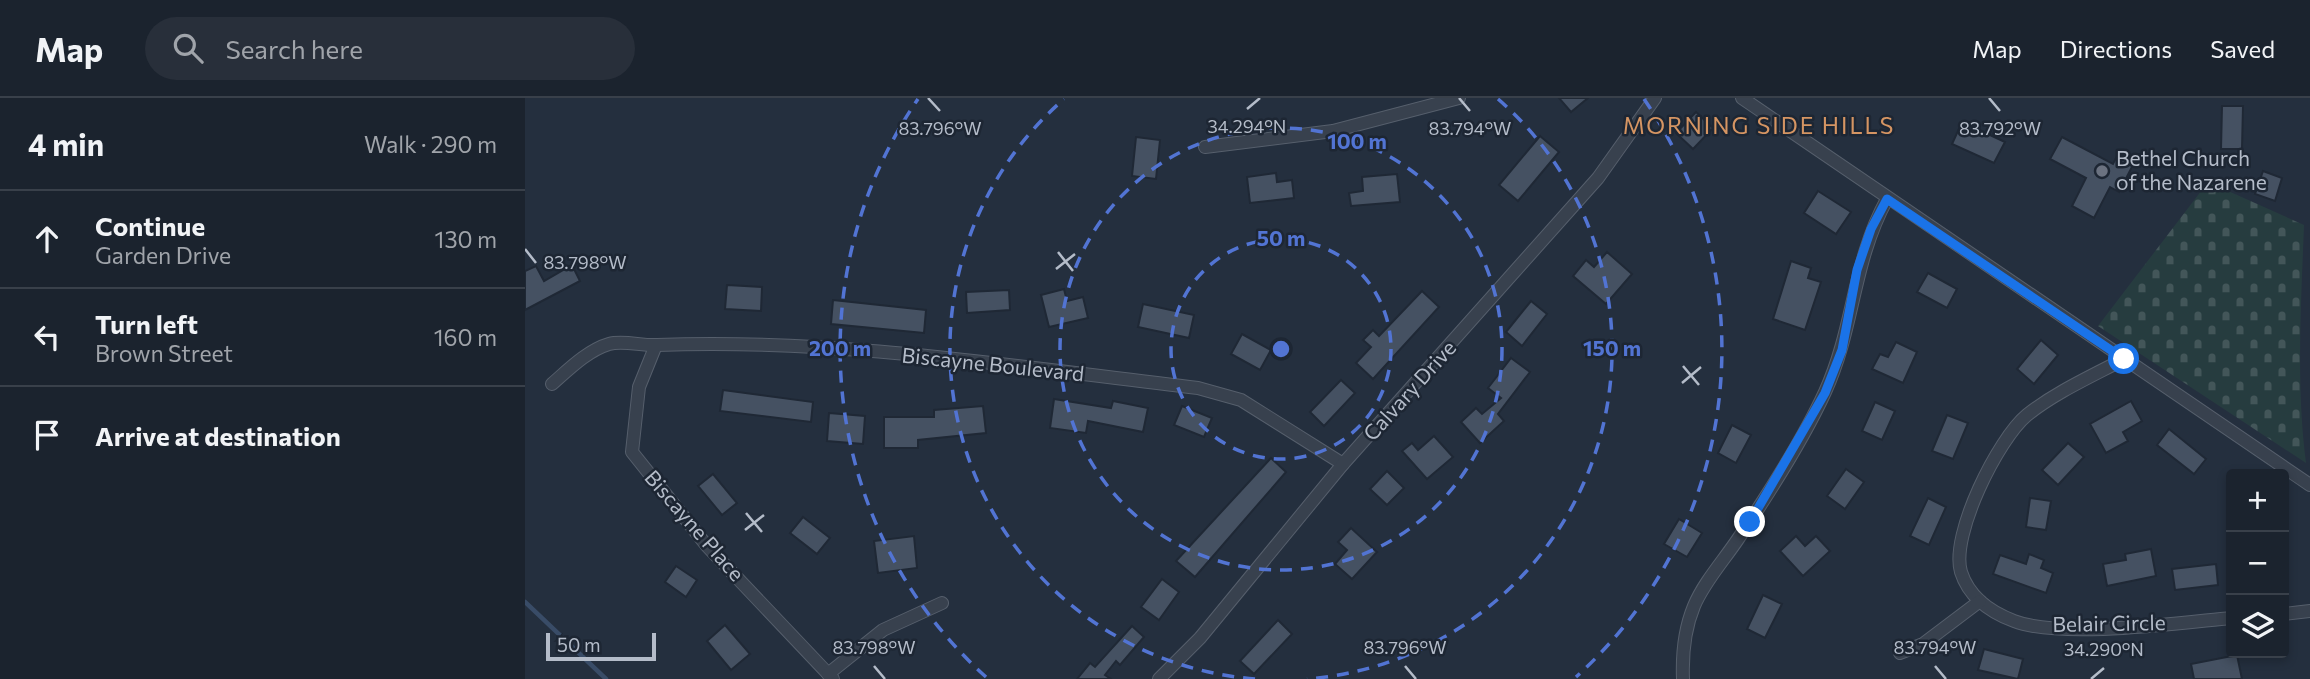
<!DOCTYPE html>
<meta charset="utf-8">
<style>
:root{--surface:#1b232e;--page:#282f3a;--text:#f1f3f6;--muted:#a0a4aa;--line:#39404a}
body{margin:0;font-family:Commissioner,sans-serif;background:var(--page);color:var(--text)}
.controls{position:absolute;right:21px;bottom:21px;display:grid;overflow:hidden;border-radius:7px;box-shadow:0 4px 10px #0003}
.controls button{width:63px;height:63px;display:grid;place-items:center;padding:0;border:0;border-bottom:2px solid var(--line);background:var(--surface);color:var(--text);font:35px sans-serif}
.scale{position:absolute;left:21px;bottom:18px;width:110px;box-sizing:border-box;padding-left:7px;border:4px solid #b4bcc9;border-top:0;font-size:19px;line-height:24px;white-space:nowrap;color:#b4bcc9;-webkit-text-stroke:5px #1d2633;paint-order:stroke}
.stop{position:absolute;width:21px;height:21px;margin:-16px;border:5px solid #1a73e8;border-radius:50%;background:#fff}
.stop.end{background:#1a73e8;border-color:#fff;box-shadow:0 2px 7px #0008}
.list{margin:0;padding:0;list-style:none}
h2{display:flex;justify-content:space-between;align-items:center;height:91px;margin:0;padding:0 28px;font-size:30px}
h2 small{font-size:23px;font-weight:400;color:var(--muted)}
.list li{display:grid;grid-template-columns:46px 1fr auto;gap:21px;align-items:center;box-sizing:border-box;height:98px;padding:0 28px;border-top:2px solid var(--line)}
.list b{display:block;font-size:26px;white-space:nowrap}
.list p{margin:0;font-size:23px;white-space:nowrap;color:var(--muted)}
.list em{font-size:23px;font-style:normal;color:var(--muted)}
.icon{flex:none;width:38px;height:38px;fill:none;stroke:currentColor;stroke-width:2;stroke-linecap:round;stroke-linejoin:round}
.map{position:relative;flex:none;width:1785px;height:581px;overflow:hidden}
header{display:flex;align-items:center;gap:42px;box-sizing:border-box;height:98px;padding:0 35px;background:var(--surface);border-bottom:2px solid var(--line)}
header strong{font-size:33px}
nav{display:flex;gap:38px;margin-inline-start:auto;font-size:24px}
.search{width:490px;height:63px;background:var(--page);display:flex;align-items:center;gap:18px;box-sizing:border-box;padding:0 24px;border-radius:38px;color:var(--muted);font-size:26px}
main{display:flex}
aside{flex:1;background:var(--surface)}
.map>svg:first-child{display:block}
</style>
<header>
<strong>Map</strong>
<div class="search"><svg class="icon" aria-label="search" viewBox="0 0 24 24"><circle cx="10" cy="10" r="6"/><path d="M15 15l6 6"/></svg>Search here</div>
<nav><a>Map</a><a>Directions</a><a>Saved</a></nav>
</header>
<main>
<aside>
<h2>4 min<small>Walk · 290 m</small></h2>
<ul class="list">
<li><svg class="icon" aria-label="ahead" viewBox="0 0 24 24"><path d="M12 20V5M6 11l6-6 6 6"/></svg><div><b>Continue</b><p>Garden Drive</p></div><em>130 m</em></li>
<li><svg class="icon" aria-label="left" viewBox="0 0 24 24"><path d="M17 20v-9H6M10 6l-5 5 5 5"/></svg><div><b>Turn left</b><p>Brown Street</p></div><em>160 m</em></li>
<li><svg class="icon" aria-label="arrive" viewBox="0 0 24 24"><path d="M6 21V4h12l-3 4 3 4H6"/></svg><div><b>Arrive at destination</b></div></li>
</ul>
</aside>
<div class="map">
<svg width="1785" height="581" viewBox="0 0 1785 581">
<defs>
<pattern id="cemetery-stones" width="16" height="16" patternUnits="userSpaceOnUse" patternTransform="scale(1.75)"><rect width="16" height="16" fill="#263c3f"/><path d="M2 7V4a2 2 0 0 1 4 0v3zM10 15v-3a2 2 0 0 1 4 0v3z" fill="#435659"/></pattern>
</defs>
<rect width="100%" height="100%" fill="#242f3e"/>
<path fill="url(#cemetery-stones)" d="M1683 84 1779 127C1776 207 1771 286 1781 365L1573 228Z"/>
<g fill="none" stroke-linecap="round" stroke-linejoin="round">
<path stroke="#394c67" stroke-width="4.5" d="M0 504 81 581"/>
</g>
<g fill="#455162" stroke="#1f2835" stroke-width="2">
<path d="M1034 0H1063L1046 14Z"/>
<path d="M1697 8H1718L1717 51H1696Z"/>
<path d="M1171 14 1188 30 1168 51 1151 35Z"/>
<path d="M1437 24 1480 44 1469 65 1427 46Z"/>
<path d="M1015 38 1034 54 993 103 974 87Z"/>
<path d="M611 39 635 42 631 81 607 78Z"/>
<path d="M1537 39 1588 66 1592 58 1608 67 1594 94 1585 89 1569 120 1547 108 1561 80 1525 61Z"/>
<path d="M1738 73 1757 80 1750 103 1730 96Z"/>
<path d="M751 75 752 84 767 82 769 100 725 105 722 79Z"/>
<path d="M872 76 875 104 826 108 824 95 838 93 837 79Z"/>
<path d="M1293 93 1326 114 1311 136 1279 115Z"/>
<path d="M1082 154 1107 176 1081 206 1048 178 1061 162 1069 169Z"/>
<path d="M1266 163 1286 170 1283 180 1296 184 1280 232 1248 221Z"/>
<path d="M47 167 55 183 0 212V173L11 168 19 183Z"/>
<path d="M1403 175 1432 191 1422 210 1392 194Z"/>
<path d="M202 187 237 189 236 213 200 211Z"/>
<path d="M539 191 542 203 558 199 563 220 524 229 516 197Z"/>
<path d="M484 192 485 212 442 215 441 194Z"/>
<path d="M897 193 914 209 848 281 831 265 846 249 838 242 848 232 854 238Z"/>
<path d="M308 202 401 212 399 235 306 226Z"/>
<path d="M1006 203 1022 216 997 248 981 234Z"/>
<path d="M618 206 669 217 664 240 613 229Z"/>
<path d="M717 236 746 252 735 272 706 256Z"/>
<path d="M1516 242 1533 257 1509 286 1492 271Z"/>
<path d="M1371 244 1392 254 1378 285 1347 271 1355 256 1363 259Z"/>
<path d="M986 260 1005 274 973 316 979 323 955 345 936 324 951 310 957 316 976 300 963 290Z"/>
<path d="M816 282 830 295 799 328 785 314Z"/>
<path d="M198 292 288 304 286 324 195 313Z"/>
<path d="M529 301 586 310 588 303 623 310 618 334 563 323 561 335 525 330Z"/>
<path d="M1606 303 1617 323 1598 334 1603 343 1581 355 1565 326Z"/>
<path d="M1350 304 1370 313 1357 342 1337 333Z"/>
<path d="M458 308 461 335 393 342V350H359V319H409V312Z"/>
<path d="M657 308 687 320 679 339 649 327Z"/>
<path d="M304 315 340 318 338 346 302 343Z"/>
<path d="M1422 317 1443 325 1428 361 1407 353Z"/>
<path d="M1207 327 1226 337 1211 365 1193 355Z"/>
<path d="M1644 331 1681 361 1669 376 1632 347Z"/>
<path d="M909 338 928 359 902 381 877 353 887 345 893 352Z"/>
<path d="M1543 345 1559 359 1533 387 1517 372Z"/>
<path d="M746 360 761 374 670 479 651 463Z"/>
<path d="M1321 371 1339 384 1320 411 1302 398Z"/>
<path d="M862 373 879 390 862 407 845 391Z"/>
<path d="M188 376 212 405 197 417 173 388Z"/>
<path d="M1403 400 1421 409 1404 447 1385 438Z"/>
<path d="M1505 400 1526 403 1521 432 1501 429Z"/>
<path d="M278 419 305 440 292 456 265 435Z"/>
<path d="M1154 421 1177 435 1162 459 1139 446Z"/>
<path d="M826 430 852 454 827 481 810 466 822 452 813 444Z"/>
<path d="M389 438 392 470 353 475 349 443Z"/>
<path d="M1271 438 1280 448 1291 438 1305 453 1278 478 1255 453Z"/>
<path d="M1626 451 1631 478 1582 488 1578 466 1601 462 1600 456Z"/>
<path d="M1504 456 1519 462 1516 470 1528 475 1521 495 1468 476 1475 457 1501 466Z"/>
<path d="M1691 466 1693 487 1650 492 1647 471Z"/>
<path d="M151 468 172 482 161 499 140 484Z"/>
<path d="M637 481 654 494 634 522 616 509Z"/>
<path d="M1238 497 1257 506 1240 540 1222 531Z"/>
<path d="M753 522 767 536 729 576 715 563Z"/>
<path d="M200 527 225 556 206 572 182 543Z"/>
<path d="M607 528 619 539 595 567 591 563 580 577 586 581H552L565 565 570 569Z"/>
<path d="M1459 551 1498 561 1493 581 1453 572Z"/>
<path d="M1712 557 1717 581H1669L1666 566Z"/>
</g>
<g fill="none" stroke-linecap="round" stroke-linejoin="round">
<defs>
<g id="street">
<path d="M1217 0 1785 387"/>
<path d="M680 49 808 33 934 0"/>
<path d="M131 247 114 289 107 354 182 448 308 581"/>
<path d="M1599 261C1567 278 1531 294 1502 317 1473 341 1425 437 1436 474 1444 499 1465 514 1489 523 1536 541 1653 525 1706 520"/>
<path d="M27 286C43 272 63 252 84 246 98 242 117 248 132 247 313 240 493 269 673 290L716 302 818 366"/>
<path d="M1759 516 1785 513"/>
<path d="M1375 555 1398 546 1455 503"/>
<path d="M303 576 358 532 417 505"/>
<path d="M634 581 675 540 818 366 1073 80 1130 0"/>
<path d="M1158 581C1157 555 1159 532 1169 508 1179 484 1199 462 1213 441 1244 395 1277 344 1300 294 1330 228 1327 165 1362 101"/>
</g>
</defs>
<use href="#street" stroke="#565f6c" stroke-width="14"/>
<use href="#street" stroke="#38414e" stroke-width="12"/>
</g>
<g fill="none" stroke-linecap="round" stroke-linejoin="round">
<path stroke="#1a73e8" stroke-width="9" d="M1225 424 1300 295 1317 252 1332 172 1346 131 1362 101 1599 261"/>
</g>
<path fill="none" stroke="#b4bcc9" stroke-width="2.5" d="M403 0 415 13M934 0 945 13M1464 0 1475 13M722 11 735 0M0 151 11 165M533 154 548 173M531 171 550 156M1158 268 1174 287M1157 285 1176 269M221 415 237 434M220 432 239 417M349 568 360 581M880 568 891 581M1410 568 1421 581M1566 581 1579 570"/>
<g fill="none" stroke="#5274d3" stroke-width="3.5" stroke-dasharray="12 9">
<circle cx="756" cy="251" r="110"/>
<circle cx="756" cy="251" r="221"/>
<path d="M730 581A331 331 0 0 1 539 1M973 1A331 331 0 0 1 782 581"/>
<path d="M461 579A441 441 0 0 1 393 1M1119 1A441 441 0 0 1 1051 579"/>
</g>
<circle fill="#6b7280" stroke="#1d2633" stroke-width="2.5" cx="1577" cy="73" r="7"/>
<g text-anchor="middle" stroke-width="5" stroke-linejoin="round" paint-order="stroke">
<g font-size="21" fill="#b4bcc9" stroke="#1d2633" text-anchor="start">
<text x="1591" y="68">Bethel Church<tspan x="1591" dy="24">of the Nazarene</tspan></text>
</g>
<g font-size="21" fill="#b4bcc9" stroke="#1d2633">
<text transform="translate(468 267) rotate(6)" y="7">Biscayne Boulevard</text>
<text transform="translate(885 293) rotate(-48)" y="7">Calvary Drive</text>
<text transform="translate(169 428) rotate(49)" y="7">Biscayne Place</text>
<text transform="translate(1584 526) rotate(-1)" y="7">Belair Circle</text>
</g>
<g font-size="23" letter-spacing="2" fill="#d59563" stroke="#1d2633">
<text x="1234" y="36">MORNING SIDE HILLS</text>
</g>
</g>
<g font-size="18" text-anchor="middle" fill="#b4bcc9" stroke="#1d2633" stroke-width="5" stroke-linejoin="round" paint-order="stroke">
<text x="722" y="35">34.294°N</text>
<text x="415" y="37">83.796°W</text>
<text x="945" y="37">83.794°W</text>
<text x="1475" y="37">83.792°W</text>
<text x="60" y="171">83.798°W</text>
<text x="349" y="556">83.798°W</text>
<text x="880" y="556">83.796°W</text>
<text x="1410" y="556">83.794°W</text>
<text x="1579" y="558">34.290°N</text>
</g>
<circle cx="756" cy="251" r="10" fill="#5274d3" stroke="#1d2633" stroke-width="3.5"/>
<g font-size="21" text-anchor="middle" font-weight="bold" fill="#5274d3" stroke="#1d2633" stroke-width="5" stroke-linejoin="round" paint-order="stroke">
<text x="832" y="51">100 m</text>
<text x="756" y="148">50 m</text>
<text x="1087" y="258">150 m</text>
<text x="315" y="258">200 m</text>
</g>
</svg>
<div class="controls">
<button>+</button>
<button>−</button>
<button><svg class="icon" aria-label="layers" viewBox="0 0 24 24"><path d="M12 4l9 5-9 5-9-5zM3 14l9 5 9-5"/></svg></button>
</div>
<div class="scale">50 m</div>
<div class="stop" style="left:1599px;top:261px"></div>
<div class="stop end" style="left:1225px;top:424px"></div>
</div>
</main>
